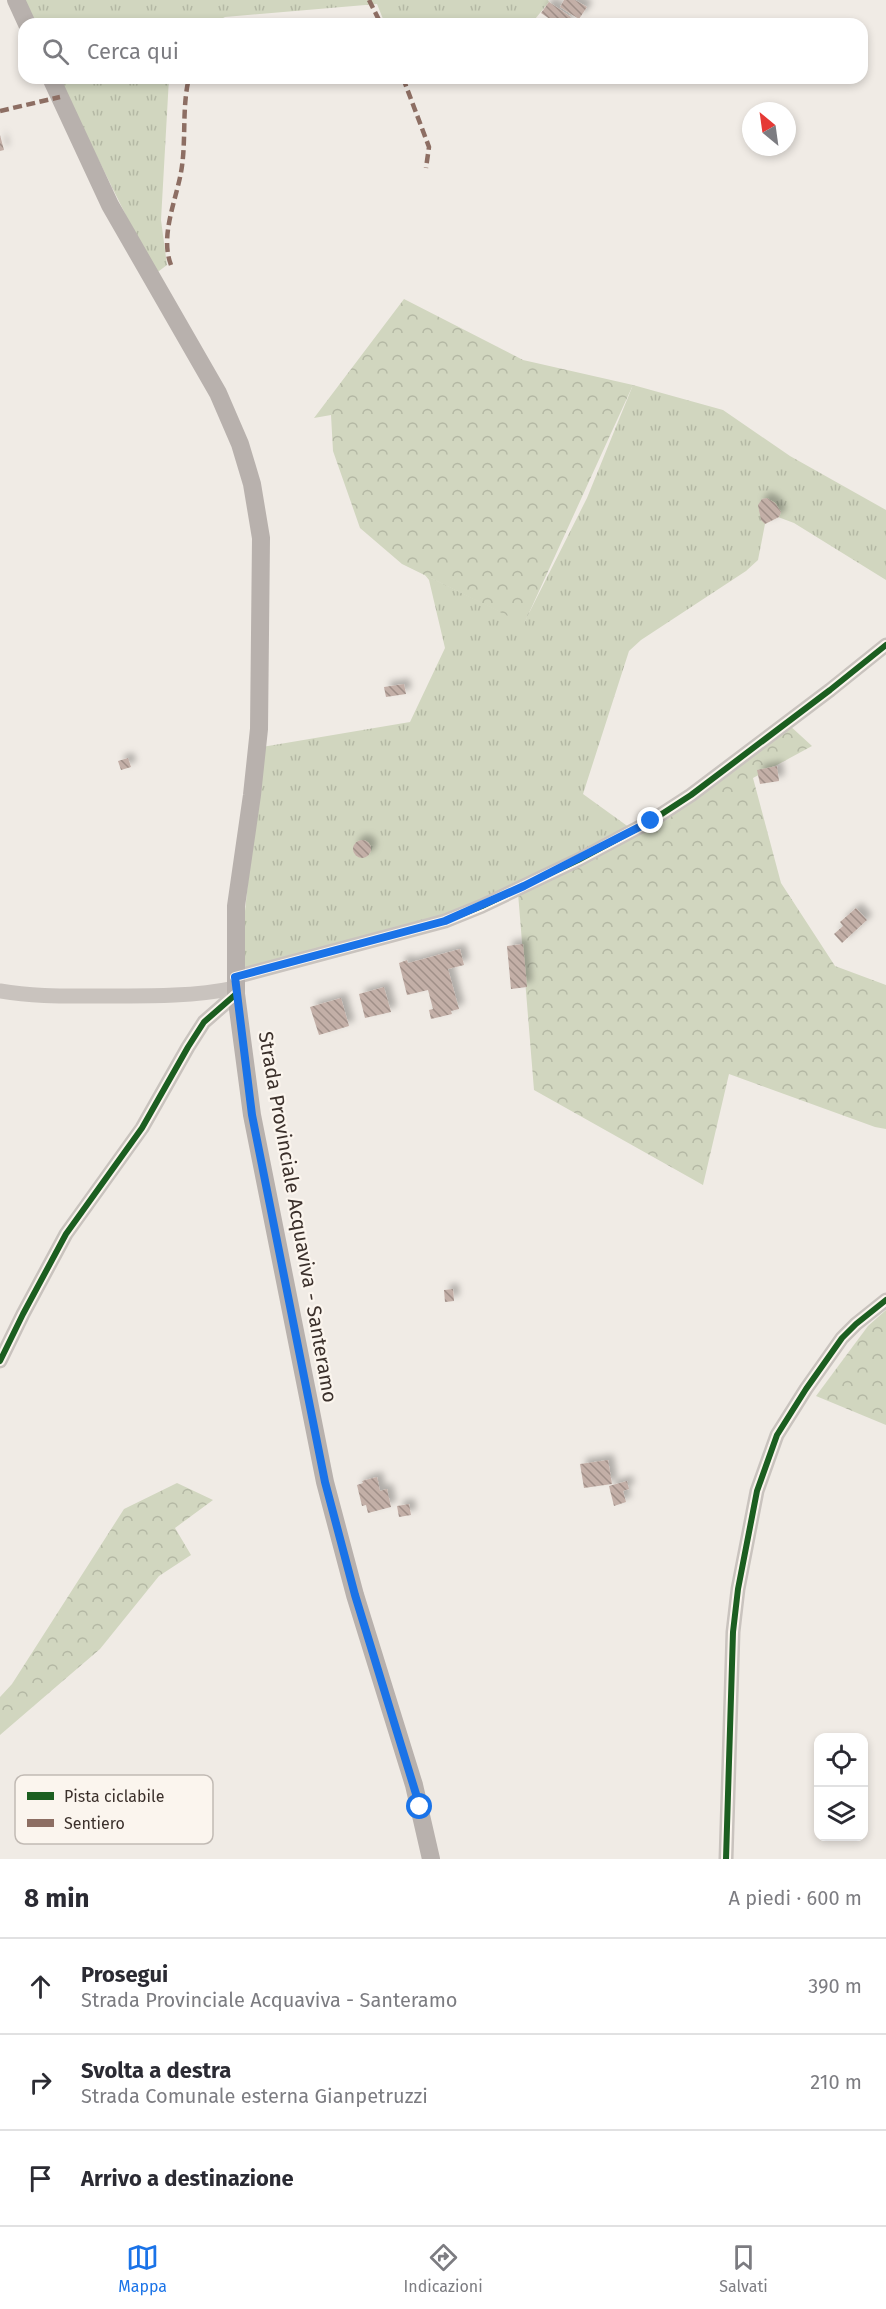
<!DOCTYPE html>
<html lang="it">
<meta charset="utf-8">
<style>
:root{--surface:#fff;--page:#f2f2f3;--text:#2b2b33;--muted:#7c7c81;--line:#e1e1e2;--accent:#1a73e8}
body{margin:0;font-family:"Fira Sans",sans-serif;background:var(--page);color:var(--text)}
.controls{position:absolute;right:18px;bottom:18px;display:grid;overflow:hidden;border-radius:12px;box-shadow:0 3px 9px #0003}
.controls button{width:54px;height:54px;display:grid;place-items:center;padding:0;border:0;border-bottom:2px solid var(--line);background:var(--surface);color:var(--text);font:30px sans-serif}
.compass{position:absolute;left:742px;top:102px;width:54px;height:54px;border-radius:50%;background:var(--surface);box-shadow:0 3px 9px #0003;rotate:331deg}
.stop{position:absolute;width:18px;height:18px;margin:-14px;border:4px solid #1a73e8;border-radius:50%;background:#fff}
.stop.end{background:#1a73e8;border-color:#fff;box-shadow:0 2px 6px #0008}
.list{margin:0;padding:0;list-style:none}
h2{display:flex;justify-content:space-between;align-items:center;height:78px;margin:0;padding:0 24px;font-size:26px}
h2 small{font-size:20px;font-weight:400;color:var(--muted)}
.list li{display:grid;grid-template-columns:39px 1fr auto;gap:18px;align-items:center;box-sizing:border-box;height:96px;padding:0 24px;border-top:2px solid var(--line)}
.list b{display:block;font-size:22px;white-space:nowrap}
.list p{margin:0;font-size:20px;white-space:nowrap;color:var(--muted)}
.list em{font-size:20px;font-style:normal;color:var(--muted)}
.icon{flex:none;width:33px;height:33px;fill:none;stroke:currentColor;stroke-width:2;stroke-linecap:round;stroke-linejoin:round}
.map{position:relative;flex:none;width:886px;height:1859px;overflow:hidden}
.search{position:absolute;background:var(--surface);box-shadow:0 3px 9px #0003;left:18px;right:18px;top:18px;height:66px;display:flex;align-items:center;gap:15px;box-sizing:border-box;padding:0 21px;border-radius:18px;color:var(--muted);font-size:22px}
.sheet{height:366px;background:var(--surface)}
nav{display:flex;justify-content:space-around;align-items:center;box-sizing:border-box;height:84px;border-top:2px solid var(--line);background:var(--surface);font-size:16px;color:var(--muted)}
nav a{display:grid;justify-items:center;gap:3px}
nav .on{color:var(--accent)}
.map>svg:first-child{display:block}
</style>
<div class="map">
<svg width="886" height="1859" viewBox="0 0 886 1859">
<defs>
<pattern id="grass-tufts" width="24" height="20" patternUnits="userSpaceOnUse" patternTransform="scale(1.5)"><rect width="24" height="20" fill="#d1d6bf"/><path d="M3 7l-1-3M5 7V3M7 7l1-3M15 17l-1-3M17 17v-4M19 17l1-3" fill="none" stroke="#b4b8a4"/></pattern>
<pattern id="forest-crowns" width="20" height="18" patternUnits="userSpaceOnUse" patternTransform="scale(1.5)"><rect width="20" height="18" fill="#d1d6bf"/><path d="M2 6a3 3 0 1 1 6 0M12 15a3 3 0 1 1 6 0" fill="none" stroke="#b4b8a4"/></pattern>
<pattern id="building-back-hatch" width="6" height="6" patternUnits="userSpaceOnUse" patternTransform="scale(1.5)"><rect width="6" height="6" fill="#c3afa7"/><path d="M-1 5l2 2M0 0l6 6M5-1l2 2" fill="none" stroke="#a08f88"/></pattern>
<filter id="shadow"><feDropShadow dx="5.5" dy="-5.5" stdDeviation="3" flood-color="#0004"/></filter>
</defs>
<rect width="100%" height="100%" fill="#f0ebe5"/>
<g fill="url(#grass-tufts)">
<path d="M23 0H548L549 2 531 24H385L377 4 225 17 212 24H34Z"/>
<path d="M58 78H169L161 220 167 265 155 274Z"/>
<path d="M633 385 723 410 790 456 886 510V580L794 523 778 517 765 524 758 560 746 571 641 640 629 651 583 794 637 833 454 925 239 969 262 747 410 722 445 648 429 580 425 575 524 623 587 498Z"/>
</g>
<g fill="url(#forest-crowns)">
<path d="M404 299 523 360 633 385 524 624 402 564 360 528 333 451 331 415 314 418Z"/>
<path d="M788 724 812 746 753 778 781 883 835 966 886 985V1129L875 1127 729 1074 703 1185 534 1090 518 893 637 833Z"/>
<path d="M886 1310V1425L816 1396 868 1326Z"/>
<path d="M177 1483 213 1500 175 1528 191 1555 159 1576 100 1649 0 1735V1697L12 1684 124 1509Z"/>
</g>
<g fill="url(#building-back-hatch)" filter="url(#shadow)">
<path d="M564 0H575L587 7 579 19 560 7Z"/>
<path d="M549 2 571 17 566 24H557L541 13Z"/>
<path d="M0 135 4 150 0 151Z"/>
<path d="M767 498 775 503 781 512 779 517 765 524 761 520 758 505 762 499Z"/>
<path d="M404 684 406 694 386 697 384 687Z"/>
<path d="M128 758 131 767 121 770 118 761Z"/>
<path d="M777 766 779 781 760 784 757 770Z"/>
<circle cx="362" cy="849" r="9"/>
<path d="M856 908 867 920 842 943 834 934 843 926 840 922Z"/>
<path d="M523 944 527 987 511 989 507 946Z"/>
<path d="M460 949 464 965 448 969 459 1009 451 1011 452 1014 431 1019 429 1010 433 1009 428 990 407 995 399 963 407 960 408 963Z"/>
<path d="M384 987 391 1012 365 1018 359 994Z"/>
<path d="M341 998 349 1026 319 1035 310 1007Z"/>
<path d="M453 1289 454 1301 445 1302 444 1290Z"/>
<path d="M608 1460 612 1484 584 1488 580 1464Z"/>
<path d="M377 1477 380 1491 387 1489 391 1507 368 1513 366 1505 362 1506 357 1485 363 1483 362 1481Z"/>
<path d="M627 1481 629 1489 623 1491 626 1502 614 1506 609 1486Z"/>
<path d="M409 1504 411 1515 399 1517 397 1506Z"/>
</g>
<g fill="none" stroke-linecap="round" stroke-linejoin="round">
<g stroke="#c9c3be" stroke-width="15">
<path d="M235 977 445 921 482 906 578 860 651 821 691 795 830 690 886 645"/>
<path d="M0 991C33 997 68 996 102 996 146 996 191 997 235 988"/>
<path d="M0 1361 23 1314 66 1234 142 1128 188 1047 204 1022 236 994"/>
<path d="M726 1859 733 1632 738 1589 757 1491 777 1435 806 1389 842 1338 856 1324 886 1300"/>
</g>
<g stroke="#b8b1ad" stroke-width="18">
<path d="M16 0 27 24"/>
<path d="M51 78 110 205 218 393 240 444 252 484 261 538 259 729 252 795 236 906V994L252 1115 325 1482 355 1595 414 1785 431 1859"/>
</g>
<g stroke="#8d6e63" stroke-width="4.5" stroke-dasharray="9 4.5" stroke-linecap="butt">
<path d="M369 0 381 24"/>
<path d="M403 78 429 147 426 168"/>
<path d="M0 111 60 97"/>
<path d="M171 265C159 234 178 197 182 166 186 137 182 106 189 78"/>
</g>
<defs>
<g id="cycleway">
<path d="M235 977 445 921 482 906 578 860 651 821 691 795 830 690 886 645"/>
<path d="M0 1361 23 1314 66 1234 142 1128 188 1047 204 1022 236 994"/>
<path d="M726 1859 733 1632 738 1589 757 1491 777 1435 806 1389 842 1338 856 1324 886 1300"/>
</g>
</defs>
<use href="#cycleway" stroke="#fbf5ee" stroke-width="10"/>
<use href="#cycleway" stroke="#1b5e20" stroke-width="6"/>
</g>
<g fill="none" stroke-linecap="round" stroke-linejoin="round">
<path stroke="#1a73e8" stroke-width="8" d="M420 1807 355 1595 325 1482 252 1115 235 977 445 921 524 886 651 821"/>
</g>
<g text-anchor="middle" stroke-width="4.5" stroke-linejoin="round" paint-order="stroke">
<g font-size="20" fill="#3b302b" stroke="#fbf5ee">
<text transform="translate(298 1217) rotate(80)" y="7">Strada Provinciale Acquaviva - Santeramo</text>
</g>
</g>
<rect x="15" y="1775" width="198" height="69" rx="9" fill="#fbf5ee" stroke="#c1bab4" stroke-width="1.5"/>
<rect x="27" y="1792" width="27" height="8" fill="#1b5e20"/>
<rect x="27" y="1819" width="27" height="8" fill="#8d6e63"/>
<g font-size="16" fill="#3b302b">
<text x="64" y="1802">Pista ciclabile</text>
<text x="64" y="1829">Sentiero</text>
</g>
</svg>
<div class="controls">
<button><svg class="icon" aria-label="locate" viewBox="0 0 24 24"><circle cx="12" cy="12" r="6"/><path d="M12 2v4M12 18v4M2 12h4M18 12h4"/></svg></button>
<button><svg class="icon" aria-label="layers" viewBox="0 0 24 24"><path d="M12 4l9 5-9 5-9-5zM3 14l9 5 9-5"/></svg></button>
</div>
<svg class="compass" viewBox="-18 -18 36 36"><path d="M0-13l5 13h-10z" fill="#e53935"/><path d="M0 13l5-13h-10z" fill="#7c7c81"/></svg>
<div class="stop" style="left:420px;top:1807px"></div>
<div class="stop end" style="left:651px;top:821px"></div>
<div class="search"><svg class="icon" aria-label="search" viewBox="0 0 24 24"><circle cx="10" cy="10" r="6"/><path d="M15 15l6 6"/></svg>Cerca qui</div>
</div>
<section class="sheet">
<h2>8 min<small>A piedi · 600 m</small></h2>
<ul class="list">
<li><svg class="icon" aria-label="ahead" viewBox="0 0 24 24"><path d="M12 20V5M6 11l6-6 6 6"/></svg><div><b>Prosegui</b><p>Strada Provinciale Acquaviva - Santeramo</p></div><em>390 m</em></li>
<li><svg class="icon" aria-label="right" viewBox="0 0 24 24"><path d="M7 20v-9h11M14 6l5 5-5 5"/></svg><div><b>Svolta a destra</b><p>Strada Comunale esterna Gianpetruzzi</p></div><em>210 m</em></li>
<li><svg class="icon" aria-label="arrive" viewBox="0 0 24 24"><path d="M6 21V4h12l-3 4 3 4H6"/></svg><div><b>Arrivo a destinazione</b></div></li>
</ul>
</section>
<nav>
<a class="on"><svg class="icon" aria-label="map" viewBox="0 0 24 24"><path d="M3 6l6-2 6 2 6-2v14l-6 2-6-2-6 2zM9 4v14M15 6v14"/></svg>Mappa</a>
<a><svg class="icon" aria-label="directions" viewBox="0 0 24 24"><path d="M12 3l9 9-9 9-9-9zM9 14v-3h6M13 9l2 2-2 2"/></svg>Indicazioni</a>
<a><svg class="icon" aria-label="saved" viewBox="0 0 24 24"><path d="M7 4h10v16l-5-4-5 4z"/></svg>Salvati</a>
</nav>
